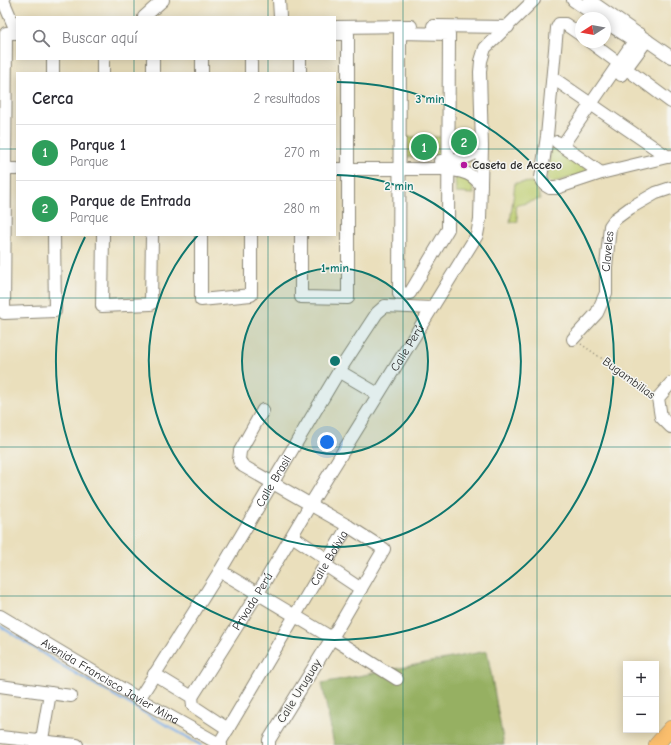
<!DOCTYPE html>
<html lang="es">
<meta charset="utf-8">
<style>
:root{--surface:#fff;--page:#f2f2f3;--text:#2b2b33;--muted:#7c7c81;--line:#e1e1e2;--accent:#b5179e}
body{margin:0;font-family:"Comic Neue",sans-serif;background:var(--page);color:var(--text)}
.controls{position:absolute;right:12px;bottom:12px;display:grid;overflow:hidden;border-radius:0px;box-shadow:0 2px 10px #0003}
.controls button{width:36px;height:36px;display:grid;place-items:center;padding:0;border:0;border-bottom:1px solid var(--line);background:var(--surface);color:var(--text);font:20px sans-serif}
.compass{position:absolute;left:575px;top:12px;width:36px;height:36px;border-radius:50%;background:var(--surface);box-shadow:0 2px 10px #0003;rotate:259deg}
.you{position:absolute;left:327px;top:442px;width:14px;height:14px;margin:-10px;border:3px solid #fff;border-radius:50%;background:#1a73e8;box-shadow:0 0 0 6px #1a73e833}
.badge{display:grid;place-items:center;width:26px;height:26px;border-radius:50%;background:var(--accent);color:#fff;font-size:13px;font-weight:700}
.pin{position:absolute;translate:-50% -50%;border:2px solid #fff;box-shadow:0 1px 4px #0006}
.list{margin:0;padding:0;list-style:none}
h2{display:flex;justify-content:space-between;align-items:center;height:52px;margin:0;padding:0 16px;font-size:17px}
h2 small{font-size:13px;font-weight:400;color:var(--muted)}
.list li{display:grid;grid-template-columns:26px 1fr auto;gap:12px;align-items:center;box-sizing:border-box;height:56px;padding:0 16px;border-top:1px solid var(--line)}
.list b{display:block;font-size:15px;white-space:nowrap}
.list p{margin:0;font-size:13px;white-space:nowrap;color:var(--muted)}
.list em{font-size:13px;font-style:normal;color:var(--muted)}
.icon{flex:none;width:22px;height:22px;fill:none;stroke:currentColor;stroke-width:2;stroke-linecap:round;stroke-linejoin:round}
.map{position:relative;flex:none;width:671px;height:745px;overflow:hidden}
.search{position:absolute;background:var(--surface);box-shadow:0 2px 10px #0003;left:16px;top:16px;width:320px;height:44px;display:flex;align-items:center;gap:10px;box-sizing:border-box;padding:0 14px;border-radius:0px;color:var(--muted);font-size:15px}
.panel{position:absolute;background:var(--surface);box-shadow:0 2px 10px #0003;left:16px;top:72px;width:320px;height:164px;border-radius:0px}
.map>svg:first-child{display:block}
</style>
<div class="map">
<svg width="671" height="745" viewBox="0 0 671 745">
<rect width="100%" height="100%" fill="#f6f6f2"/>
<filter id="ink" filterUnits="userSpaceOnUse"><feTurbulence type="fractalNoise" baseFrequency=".025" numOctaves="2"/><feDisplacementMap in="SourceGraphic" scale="8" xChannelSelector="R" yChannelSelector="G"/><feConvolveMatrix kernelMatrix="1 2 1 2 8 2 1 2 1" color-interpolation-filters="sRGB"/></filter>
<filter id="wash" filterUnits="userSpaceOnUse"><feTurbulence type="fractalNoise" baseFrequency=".012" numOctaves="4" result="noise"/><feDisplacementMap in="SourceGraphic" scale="16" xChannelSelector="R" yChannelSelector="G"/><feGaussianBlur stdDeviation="0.9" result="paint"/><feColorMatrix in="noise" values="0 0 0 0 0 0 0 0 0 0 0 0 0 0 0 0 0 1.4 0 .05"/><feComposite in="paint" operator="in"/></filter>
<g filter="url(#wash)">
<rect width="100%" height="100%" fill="#eadfbc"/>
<g fill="#becd6f" stroke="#747c4d">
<path d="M473 136V146L467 152 456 155V138Z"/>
<rect x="405" y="137" width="38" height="20"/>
<path d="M553 145 591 172 551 183 547 179 551 146Z"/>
<path d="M455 176 466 179 472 184 474 194 456 193Z"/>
<path d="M535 182 540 199 515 206 518 221 510 223 515 183Z"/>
</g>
<path fill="#96b062" stroke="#606e46" d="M487 651 504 745H334L322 683Z"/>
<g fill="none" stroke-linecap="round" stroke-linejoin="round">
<path stroke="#7caee8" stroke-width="2.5" d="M0 626 61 665 201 745"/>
</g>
</g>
<g filter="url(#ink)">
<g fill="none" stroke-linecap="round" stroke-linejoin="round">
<defs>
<g id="minor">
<path d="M3 0 14 26"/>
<path d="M279 0 280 17"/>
<path d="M573 0 599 18"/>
<path d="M589 0 671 57"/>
<path d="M144 17 163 0"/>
<path d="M605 22 641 45"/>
<path d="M433 26 508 27"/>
<path d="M337 27 411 26"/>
<path d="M17 33H6L4 313 55 311 54 235"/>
<path d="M400 33 449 34 448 229 410 293 399 294Z"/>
<path d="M581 35 565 24H559L557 28 547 136 541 178 545 185 550 188H556L601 173 671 156"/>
<path d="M590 42 671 102"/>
<path d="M53 59V73"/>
<path d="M103 59V73"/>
<path d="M251 59V73"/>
<path d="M300 59V73"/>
<path d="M153 73V59"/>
<path d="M202 73V59"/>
<path d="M621 75 647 40"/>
<path d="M553 78 668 157"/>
<path d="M557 142 601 173"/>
<path d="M562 146 639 34"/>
<path d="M440 161C457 161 470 159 482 147"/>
<path d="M0 169H17"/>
<path d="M335 169H448C464 172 470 172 481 185"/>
<path d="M103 235 102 306 151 304 152 235"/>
<path d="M201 235V300L251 295V235"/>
<path d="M301 235V297L348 298V34H335"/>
<path id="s1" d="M573 339 597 313 606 293V267L610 226 615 219 630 208 656 193 671 188"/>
<path d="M339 371 378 394"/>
<path d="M671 383 658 398 661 417 671 427"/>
<path d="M263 410 240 451 239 460 243 466 348 526 384 549 332 638 269 740V745"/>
<path d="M292 536 328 560"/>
<path d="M325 565 361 589"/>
<path d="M220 571 332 638 397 679"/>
<path id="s2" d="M0 616 139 699 221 745"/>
<path d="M154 674 192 697 193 706 228 729"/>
<path d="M0 686 71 696"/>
<path id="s3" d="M192 697 258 593 310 505 477 235 480 219 482 147 480 72 481 61 485 48 534 0"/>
<path id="s4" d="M139 699 220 571 339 371 377 313 385 306 432 308"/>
<path d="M0 737 77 745"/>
<path id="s5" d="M219 744 348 526"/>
<path d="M41 745 50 693"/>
</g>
<path id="major" d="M656 745 671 728"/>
</defs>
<use href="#minor" stroke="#8a8574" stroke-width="14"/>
<use href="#major" stroke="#8a8574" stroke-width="16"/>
<path stroke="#8a8574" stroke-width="1.5" stroke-dasharray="1 3" stroke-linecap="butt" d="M581 344 650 392"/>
<use href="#minor" stroke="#fff" stroke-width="12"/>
<use href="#major" stroke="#fabe6d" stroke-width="15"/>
</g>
</g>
<path fill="none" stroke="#0f766e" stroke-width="1" stroke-opacity="0.55" d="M134 0V17M268 0V17M403 0V745M537 0V745M134 59V73M268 59V73M0 149H17M335 149H671M134 235V745M268 235V745M0 298H671M0 447H671M0 596H671"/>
<circle cx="335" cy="361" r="93" fill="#0f766e" fill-opacity=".12"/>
<g fill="none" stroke="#0f766e" stroke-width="2">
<circle cx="335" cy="361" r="93"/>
<path d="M337 175A186 186 0 1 1 198 235"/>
<path d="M337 82A279 279 0 1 1 85 237"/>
</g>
<circle fill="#b5179e" stroke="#f6f6f2" stroke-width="1.5" cx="464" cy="165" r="4"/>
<g text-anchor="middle" stroke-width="3" stroke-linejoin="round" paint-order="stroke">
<g font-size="12" font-weight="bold" fill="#2b2b2b" stroke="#f6f6f2" text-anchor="start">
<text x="472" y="169">Caseta de Acceso</text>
</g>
<g font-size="12" fill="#2b2b2b" stroke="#f6f6f2">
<text dy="4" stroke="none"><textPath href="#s1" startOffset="99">Claveles</textPath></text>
<text dy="4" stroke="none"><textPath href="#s3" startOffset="410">Calle Perú</textPath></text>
<text transform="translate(629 378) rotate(36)" y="4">Bugambilias</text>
<text dy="4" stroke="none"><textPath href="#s4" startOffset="256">Calle Brasil</textPath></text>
<text dy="4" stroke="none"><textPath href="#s5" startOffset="216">Calle Bolivia</textPath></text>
<text dy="4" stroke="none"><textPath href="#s3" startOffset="113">Privada Perú</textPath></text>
<text dy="4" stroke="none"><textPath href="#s2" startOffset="128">Avenida Francisco Javier Mina</textPath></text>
<text transform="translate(299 691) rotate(-58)" y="4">Calle Uruguay</text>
</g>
</g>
<circle cx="335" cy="361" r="6" fill="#0f766e" stroke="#f6f6f2" stroke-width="2"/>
<g font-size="12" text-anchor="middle" font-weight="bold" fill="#0f766e" stroke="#f6f6f2" stroke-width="3" stroke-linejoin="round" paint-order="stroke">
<text x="430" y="103">3 min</text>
<text x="399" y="190">2 min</text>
<text x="335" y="272">1 min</text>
</g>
</svg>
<div class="controls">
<button>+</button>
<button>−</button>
</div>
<svg class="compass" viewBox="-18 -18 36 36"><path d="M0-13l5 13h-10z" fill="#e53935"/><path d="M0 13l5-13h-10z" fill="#7c7c81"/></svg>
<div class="you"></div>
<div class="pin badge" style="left:424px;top:147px;background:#2e9e5b">1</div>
<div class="pin badge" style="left:464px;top:142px;background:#2e9e5b">2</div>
<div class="search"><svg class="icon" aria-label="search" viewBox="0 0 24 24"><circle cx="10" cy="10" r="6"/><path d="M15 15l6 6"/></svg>Buscar aquí</div>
<section class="panel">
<h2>Cerca<small>2 resultados</small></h2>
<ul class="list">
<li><span class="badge" style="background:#2e9e5b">1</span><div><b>Parque 1</b><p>Parque</p></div><em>270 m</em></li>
<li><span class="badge" style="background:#2e9e5b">2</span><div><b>Parque de Entrada</b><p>Parque</p></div><em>280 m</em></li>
</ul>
</section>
</div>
